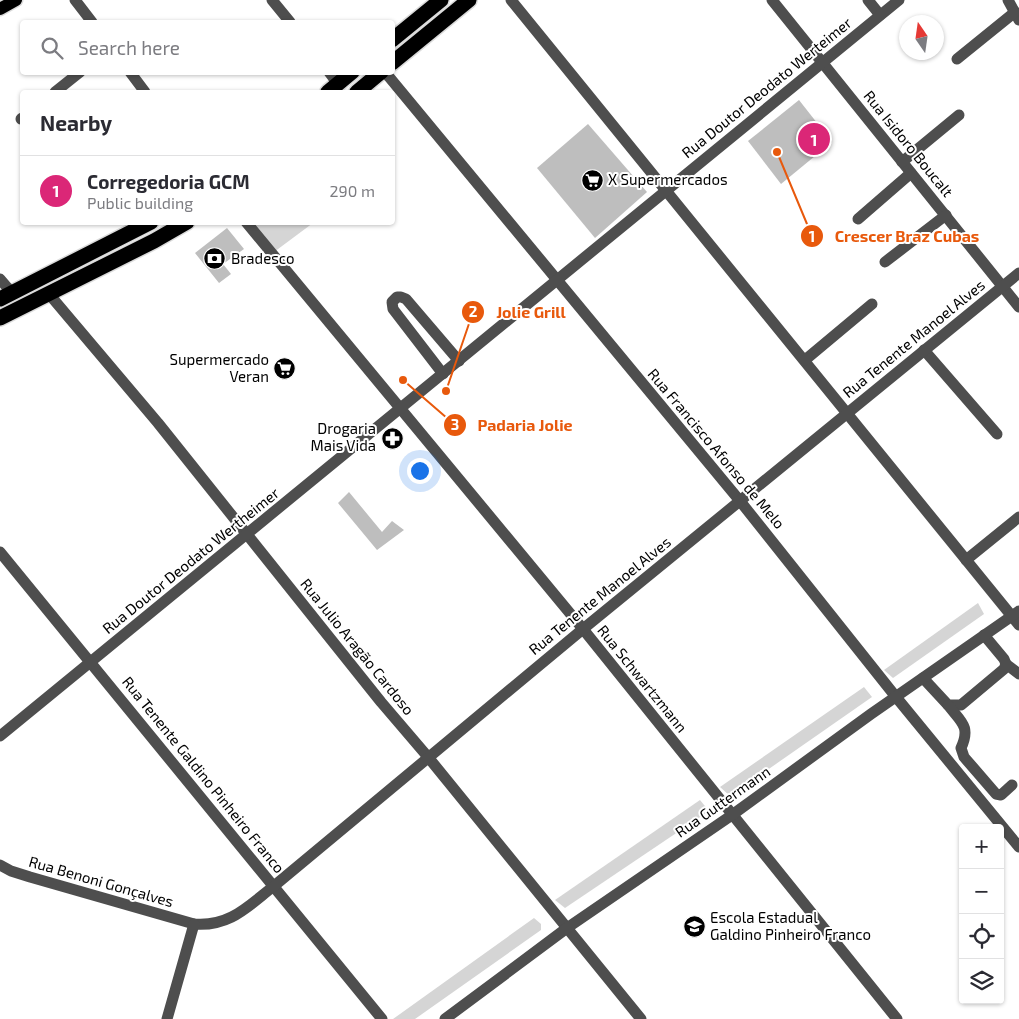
<!DOCTYPE html>
<meta charset="utf-8">
<style>
:root{--surface:#fff;--page:#f2f2f3;--text:#2b2b33;--muted:#7c7c81;--line:#e1e1e2;--accent:#db2777}
body{margin:0;font-family:"Exo 2",sans-serif;background:var(--page);color:var(--text)}
.controls{position:absolute;right:15px;bottom:15px;display:grid;overflow:hidden;border-radius:5px;box-shadow:0 1px 4px #0004}
.controls button{width:45px;height:45px;display:grid;place-items:center;padding:0;border:0;border-bottom:1px solid var(--line);background:var(--surface);color:var(--text);font:25px sans-serif}
.compass{position:absolute;left:899px;top:15px;width:45px;height:45px;border-radius:50%;background:var(--surface);box-shadow:0 1px 4px #0004;rotate:347deg}
.you{position:absolute;left:419px;top:470px;width:18px;height:18px;margin:-12px;border:4px solid #fff;border-radius:50%;background:#1a73e8;box-shadow:0 0 0 8px #1a73e833}
.badge{display:grid;place-items:center;width:32px;height:32px;border-radius:50%;background:var(--accent);color:#fff;font-size:16px;font-weight:700}
.pin{position:absolute;translate:-50% -50%;border:2px solid #fff;box-shadow:0 1px 5px #0006}
.list{margin:0;padding:0;list-style:none}
h2{display:flex;justify-content:space-between;align-items:center;height:65px;margin:0;padding:0 20px;font-size:21px}
h2 small{font-size:16px;font-weight:400;color:var(--muted)}
.list li{display:grid;grid-template-columns:32px 1fr auto;gap:15px;align-items:center;box-sizing:border-box;height:70px;padding:0 20px;border-top:1px solid var(--line)}
.list b{display:block;font-size:19px;white-space:nowrap}
.list p{margin:0;font-size:16px;white-space:nowrap;color:var(--muted)}
.list em{font-size:16px;font-style:normal;color:var(--muted)}
.icon{flex:none;width:28px;height:28px;fill:none;stroke:currentColor;stroke-width:2;stroke-linecap:round;stroke-linejoin:round}
.map{position:relative;flex:none;width:1019px;height:1019px;overflow:hidden}
.search{position:absolute;background:var(--surface);box-shadow:0 1px 4px #0004;left:20px;top:20px;width:375px;height:55px;display:flex;align-items:center;gap:12px;box-sizing:border-box;padding:0 18px;border-radius:5px;color:var(--muted);font-size:19px}
.panel{position:absolute;background:var(--surface);box-shadow:0 1px 4px #0004;left:20px;top:90px;width:375px;height:135px;border-radius:5px}
.map>svg:first-child{display:block}
</style>
<div class="map">
<svg width="1019" height="1019" viewBox="0 0 1019 1019">
<rect width="100%" height="100%" fill="#fff"/>
<g fill="#d5d5d5">
<path d="M249 223H313L274 252Z"/>
<path d="M978 603 984 614 893 678 884 670Z"/>
<path d="M864 687 872 697 730 796 720 787Z"/>
<path d="M700 800 709 811 565 908 555 900Z"/>
<path d="M534 918 541 924V930L415 1019H393Z"/>
</g>
<g fill="#bebebe">
<path d="M799 100 832 142 781 184 748 141Z"/>
<path d="M588 124 647 192 595 238 537 168Z"/>
<path d="M227 228 244 249 223 264 231 274 219 283 195 253Z"/>
<path d="M349 492 382 532 392 521 404 530 377 550 338 503Z"/>
</g>
<g fill="none" stroke-linecap="round" stroke-linejoin="round">
<defs>
<path id="major" d="M0 9 16 0"/>
<g id="highway">
<path d="M392 40 441 0"/>
<path d="M392 63 469 0"/>
<path d="M328 92 352 72"/>
<path d="M357 92 381 72"/>
<path d="M0 299 151 222"/>
<path d="M0 318 154 241 187 222"/>
</g>
</defs>
<use href="#major" stroke="#dbdbdb" stroke-width="15"/>
<use href="#highway" stroke="#dbdbdb" stroke-width="18"/>
<g stroke="#4e4e4e" stroke-width="11">
<path d="M75 0 92 22"/>
<path d="M272 0 290 22"/>
<path d="M511 0 1019 625"/>
<path d="M772 0 1019 307"/>
<path d="M868 0 880 15"/>
<path d="M1008 0 1019 20"/>
<path d="M957 59 1015 12"/>
<path d="M130 72 145 92"/>
<path d="M329 72 338 84"/>
<path d="M385 72 740 501 896 697 1019 847"/>
<path d="M55 92 80 72"/>
<path d="M21 119 22 118"/>
<path d="M902 162 959 115"/>
<path d="M858 219 911 173"/>
<path d="M246 222 583 629 897 1019"/>
<path d="M885 262 946 215"/>
<path d="M0 279 12 293"/>
<path d="M49 294 158 423 381 702 428 757 641 1019"/>
<path d="M924 350 997 434"/>
<path d="M805 360 872 304"/>
<path d="M443 374 393 309 392 302 397 297H401L406 299 459 361"/>
<path d="M0 552 382 1019"/>
<path d="M966 560 1019 517"/>
<path d="M1006 664 1019 674"/>
<path d="M923 678 948 705H961L1004 669 1006 664 1004 659 984 635"/>
<path d="M948 705C961 722 971 726 961 748L964 757 996 794 1001 795 1012 785"/>
<path d="M0 736 899 0"/>
<path d="M0 865 11 871 30 877 194 924C230 927 248 906 274 886L583 629 1019 273"/>
<path d="M167 1019 194 924"/>
<path d="M445 1019 567 928 732 815 871 714 1019 611"/>
</g>
<use href="#major" stroke="#000" stroke-width="12"/>
<use href="#highway" stroke="#000" stroke-width="15"/>
</g>
<defs>
<symbol id="supermarket-disc" viewBox="-11 -11 22 22"><circle r="9.5" fill="#000" stroke="#fff"/><path d="M-6-5.5h2.5l.6 2H6L4.5 2H-2.5L-4.4-4H-6ZM-1.5 3.2a1.3 1.3 0 1 0 .1 0ZM3 3.2a1.3 1.3 0 1 0 .1 0Z" fill="#fff"/></symbol>
<symbol id="bank-disc" viewBox="-11 -11 22 22"><circle r="9.5" fill="#000" stroke="#fff"/><path d="M-6-4H6V4H-6ZM0-2.3a2.3 2.3 0 1 0 0 4.6a2.3 2.3 0 1 0 0-4.6Z" fill="#fff"/></symbol>
<symbol id="pharmacy-disc" viewBox="-11 -11 22 22"><circle r="9.5" fill="#000" stroke="#fff"/><path d="M-2-6h4v4h4v4h-4v4h-4v-4h-4v-4h4Z" fill="#fff"/></symbol>
<symbol id="school-disc" viewBox="-11 -11 22 22"><circle r="9.5" fill="#000" stroke="#fff"/><path d="M0-5L7-2L0 1L-7-2ZM-4 1L0 2.5L4 1V4Q0 6-4 4Z" fill="#fff"/></symbol>
</defs>
<g fill-rule="evenodd">
<use href="#supermarket-disc" x="580" y="168" width="25" height="25"/>
<use href="#bank-disc" x="202" y="246" width="25" height="25"/>
<use href="#supermarket-disc" x="272" y="356" width="25" height="25"/>
<use href="#pharmacy-disc" x="380" y="426" width="25" height="25"/>
<use href="#school-disc" x="682" y="914" width="25" height="25"/>
</g>
<g text-anchor="middle" stroke-width="4" stroke-linejoin="round" paint-order="stroke">
<g font-size="15" fill="#000" stroke="#fff">
<text transform="translate(767 88) rotate(-39)" y="5">Rua Doutor Deodato Werteimer</text>
<text transform="translate(908 144) rotate(51)" y="5">Rua Isidoro Boucalt</text>
<text transform="translate(914 339) rotate(-39)" y="5">Rua Tenente Manoel Alves</text>
<text transform="translate(716 449) rotate(50)" y="5">Rua Francisco Afonso de Melo</text>
<text transform="translate(191 561) rotate(-39)" y="5">Rua Doutor Deodato Wertheimer</text>
<text transform="translate(600 596) rotate(-39)" y="5">Rua Tenente Manoel Alves</text>
<text transform="translate(357 647) rotate(51)" y="5">Rua Julio Aragão Cardoso</text>
<text transform="translate(642 679) rotate(51)" y="5">Rua Schwartzmann</text>
<text transform="translate(203 775) rotate(51)" y="5">Rua Tenente Galdino Pinheiro Franco</text>
<text transform="translate(723 802) rotate(-35)" y="5">Rua Guttermann</text>
<text transform="translate(101 882) rotate(16)" y="5">Rua Benoni Gonçalves</text>
</g>
<g font-size="15" fill="#000" stroke="#fff" text-anchor="start">
<text x="608" y="185">X Supermercados</text>
<text x="231" y="264">Bradesco</text>
<text x="269" y="365" text-anchor="end">Supermercado<tspan x="269" dy="17">Veran</tspan></text>
<text x="376" y="434" text-anchor="end">Drogaria<tspan x="376" dy="17">Mais Vida</tspan></text>
<text x="710" y="923">Escola Estadual<tspan x="710" dy="17">Galdino Pinheiro Franco</tspan></text>
</g>
</g>
<path fill="none" stroke="#e8590c" stroke-width="2" d="M777 152L812 236M446 391L473 312M403 380L455 425"/>
<g fill="#e8590c" stroke="#fff" stroke-width="2">
<circle cx="777" cy="152" r="5"/>
<circle cx="446" cy="391" r="5"/>
<circle cx="403" cy="380" r="5"/>
<circle cx="812" cy="236" r="12"/>
<circle cx="473" cy="312" r="12"/>
<circle cx="455" cy="425" r="12"/>
</g>
<g font-size="15" text-anchor="middle" font-weight="bold" fill="#fff">
<text x="812" y="242">1</text>
<text x="473" y="317">2</text>
<text x="455" y="430">3</text>
</g>
<g font-size="16" text-anchor="middle" font-weight="bold" fill="#e8590c" stroke="#fff" stroke-width="4" stroke-linejoin="round" paint-order="stroke">
<text x="907" y="242">Crescer Braz Cubas</text>
<text x="531" y="318">Jolie Grill</text>
<text x="525" y="431">Padaria Jolie</text>
</g>
</svg>
<div class="controls">
<button>+</button>
<button>−</button>
<button><svg class="icon" aria-label="locate" viewBox="0 0 24 24"><circle cx="12" cy="12" r="6"/><path d="M12 2v4M12 18v4M2 12h4M18 12h4"/></svg></button>
<button><svg class="icon" aria-label="layers" viewBox="0 0 24 24"><path d="M12 4l9 5-9 5-9-5zM3 14l9 5 9-5"/></svg></button>
</div>
<svg class="compass" viewBox="-18 -18 36 36"><path d="M0-13l5 13h-10z" fill="#e53935"/><path d="M0 13l5-13h-10z" fill="#7c7c81"/></svg>
<div class="you"></div>
<div class="pin badge" style="left:814px;top:139px">1</div>
<div class="search"><svg class="icon" aria-label="search" viewBox="0 0 24 24"><circle cx="10" cy="10" r="6"/><path d="M15 15l6 6"/></svg>Search here</div>
<section class="panel">
<h2>Nearby<small></small></h2>
<ul class="list">
<li><span class="badge">1</span><div><b>Corregedoria GCM</b><p>Public building</p></div><em>290 m</em></li>
</ul>
</section>
</div>
